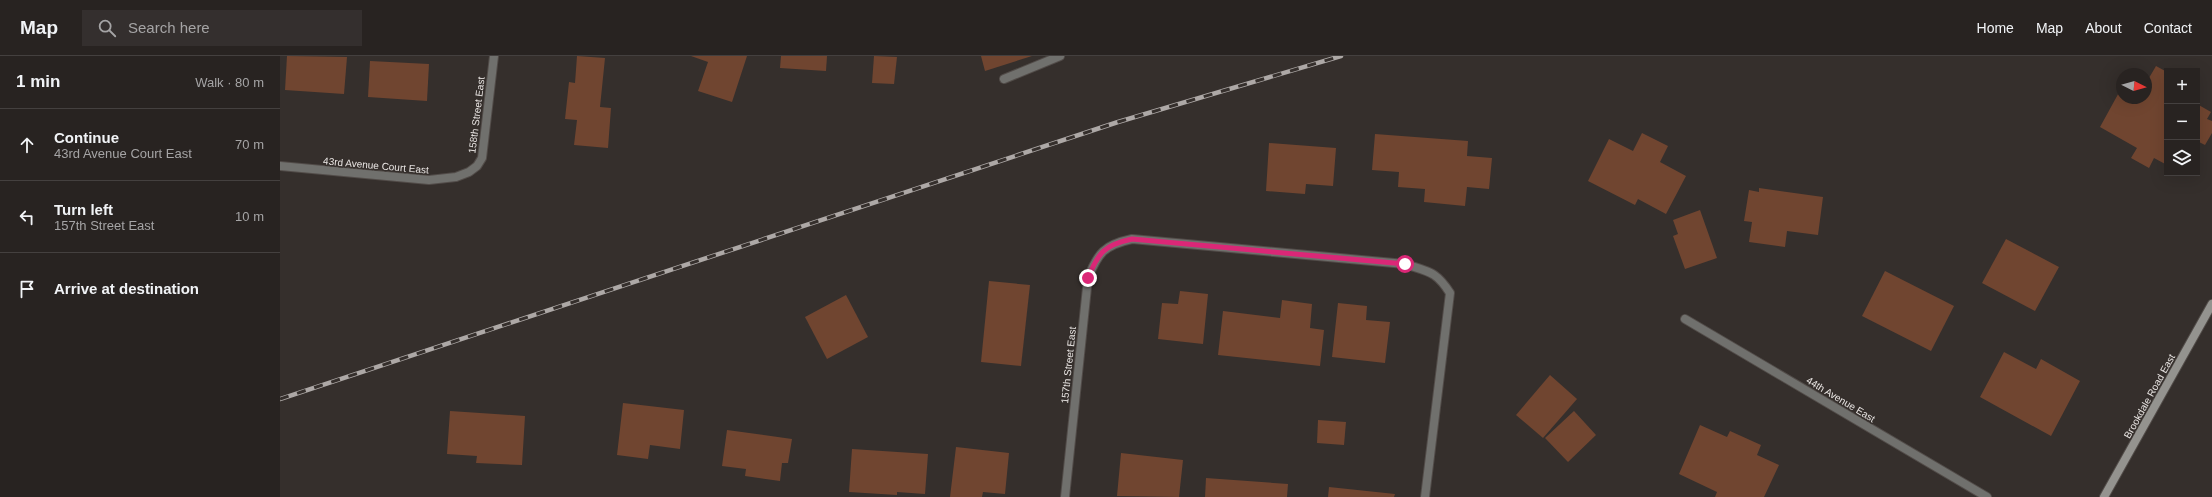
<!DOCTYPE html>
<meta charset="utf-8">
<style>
:root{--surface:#282321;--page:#342f2e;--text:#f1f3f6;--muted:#a5a4a5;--line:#44403f}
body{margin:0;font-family:Arial,sans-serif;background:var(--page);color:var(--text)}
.controls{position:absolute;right:12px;top:12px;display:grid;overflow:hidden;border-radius:0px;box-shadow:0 4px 16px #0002}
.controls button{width:36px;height:36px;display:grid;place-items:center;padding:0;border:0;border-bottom:1px solid var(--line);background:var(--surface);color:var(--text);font:20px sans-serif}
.compass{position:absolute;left:1836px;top:12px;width:36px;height:36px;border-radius:50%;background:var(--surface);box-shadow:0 4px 16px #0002;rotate:95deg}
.stop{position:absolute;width:12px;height:12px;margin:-9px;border:3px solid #db2777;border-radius:50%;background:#fff}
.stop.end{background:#db2777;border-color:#fff;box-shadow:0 1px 4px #0008}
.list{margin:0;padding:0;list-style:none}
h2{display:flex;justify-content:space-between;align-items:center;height:52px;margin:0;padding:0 16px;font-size:17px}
h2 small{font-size:13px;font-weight:400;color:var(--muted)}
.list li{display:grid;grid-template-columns:26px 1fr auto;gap:12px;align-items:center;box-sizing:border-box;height:72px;padding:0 16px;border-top:1px solid var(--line)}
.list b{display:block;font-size:15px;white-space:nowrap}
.list p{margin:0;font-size:13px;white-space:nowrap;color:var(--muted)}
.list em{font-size:13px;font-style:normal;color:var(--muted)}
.icon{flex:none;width:22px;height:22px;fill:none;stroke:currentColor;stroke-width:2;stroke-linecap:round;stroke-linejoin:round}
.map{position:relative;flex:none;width:1932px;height:441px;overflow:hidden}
header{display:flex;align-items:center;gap:24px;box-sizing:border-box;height:56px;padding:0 20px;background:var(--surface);border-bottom:1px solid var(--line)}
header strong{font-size:19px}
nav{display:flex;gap:22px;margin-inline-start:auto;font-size:14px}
.search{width:280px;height:36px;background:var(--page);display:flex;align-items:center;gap:10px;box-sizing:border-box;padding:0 14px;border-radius:0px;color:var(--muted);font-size:15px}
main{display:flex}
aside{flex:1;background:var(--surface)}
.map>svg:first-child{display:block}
</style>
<header>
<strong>Map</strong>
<div class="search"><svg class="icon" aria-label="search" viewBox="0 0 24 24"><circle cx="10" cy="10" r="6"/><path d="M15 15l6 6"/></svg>Search here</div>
<nav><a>Home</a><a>Map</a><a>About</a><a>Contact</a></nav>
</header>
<main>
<aside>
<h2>1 min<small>Walk · 80 m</small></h2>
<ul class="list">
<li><svg class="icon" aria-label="ahead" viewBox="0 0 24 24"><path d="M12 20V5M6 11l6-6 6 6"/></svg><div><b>Continue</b><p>43rd Avenue Court East</p></div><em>70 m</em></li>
<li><svg class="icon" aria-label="left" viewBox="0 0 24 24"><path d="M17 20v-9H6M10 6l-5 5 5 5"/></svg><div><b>Turn left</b><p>157th Street East</p></div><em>10 m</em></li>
<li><svg class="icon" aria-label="arrive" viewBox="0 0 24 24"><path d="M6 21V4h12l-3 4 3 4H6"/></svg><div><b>Arrive at destination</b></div></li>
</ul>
</aside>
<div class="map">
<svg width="1932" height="441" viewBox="0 0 1932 441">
<rect width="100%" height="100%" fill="#352f2c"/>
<g fill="#704530">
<path d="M7 0 67 1 64 38 5 34Z"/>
<path d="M297 0 325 2 320 51 331 52 328 92 294 89 297 64 285 63 289 26 295 27Z"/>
<path d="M411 0H467L452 46 418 35 428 6Z"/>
<path d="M501 0H547L546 15 500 12Z"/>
<path d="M594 0 617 1 614 28 592 27Z"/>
<path d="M701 0H752L705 15Z"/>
<path d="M90 5 149 8 147 45 88 41Z"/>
<path d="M1876 10 1887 16V109L1874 102 1869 112 1851 102 1857 92 1820 71 1842 31V42H1866V27Z"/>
<path d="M1917 48 1931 56 1927 63 1932 65V77L1925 89 1917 85Z"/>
<path d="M1362 77 1388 90 1380 106 1406 120 1386 158 1358 143 1355 149 1308 125 1329 83 1353 95Z"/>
<path d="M1095 78 1188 85 1187 100 1212 102 1209 133 1187 131 1185 150 1144 146 1145 133 1118 131 1119 116 1092 114Z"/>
<path d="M989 87 1056 92 1053 130 1026 128 1025 138 986 135Z"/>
<path d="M1479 132 1543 141 1538 179 1507 175 1505 191 1469 186 1472 166 1464 165 1469 134 1479 136Z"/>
<path d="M1420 154 1437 202 1405 213 1393 180 1398 178 1393 164Z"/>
<path d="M1726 183 1779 211 1755 255 1702 227Z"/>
<path d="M1605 215 1674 250 1651 295 1582 260Z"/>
<path d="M709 225 750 229 741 310 701 306Z"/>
<path d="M900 235 928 238 923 288 878 283 882 247 898 248Z"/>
<path d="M566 239 588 281 547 303 525 261Z"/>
<path d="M1002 244 1032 248 1030 272 1044 274 1040 310 938 299 943 255 1000 262Z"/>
<path d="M1058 247 1087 250 1086 264 1110 266 1105 307 1052 301Z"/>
<path d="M1724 296 1756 313 1761 303 1800 325 1771 380 1700 341Z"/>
<path d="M1270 319 1297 343 1263 382 1236 359Z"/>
<path d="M343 347 404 354 400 393 370 389 368 403 337 399Z"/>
<path d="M170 355 245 360 242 409 196 407 197 400 167 398Z"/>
<path d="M1294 355 1316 379 1288 406 1265 382Z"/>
<path d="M1038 364 1066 366 1064 389 1037 387Z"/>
<path d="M1420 369 1447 381 1450 375 1481 389 1477 399 1499 409 1484 441H1435L1437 436 1399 418Z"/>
<path d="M447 374 512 383 508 407H502L500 425 465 420 466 413 442 410Z"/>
<path d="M676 391 729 397 725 438 703 436 702 441H670Z"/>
<path d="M572 393 648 398 645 438 617 436V439L569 436Z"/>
<path d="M841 397 903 404 899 441 837 440Z"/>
<path d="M926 422 1008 428 1007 441H925Z"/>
<path d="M1049 431 1115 438 1114 441H1048Z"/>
</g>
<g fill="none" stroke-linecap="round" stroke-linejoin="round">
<defs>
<path id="service" d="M724 23 780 0"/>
<g id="minor">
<path d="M0 110 149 124 176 121 189 116 197 110 202 102 214 0"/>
<path d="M1405 263 1707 441"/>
<path d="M785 441 808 222C818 197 824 189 852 183L1125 208C1149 216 1156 215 1170 237L1145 441"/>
</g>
<path id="secondary" d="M1824 441 1932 248"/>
</defs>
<use href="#service" stroke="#524c49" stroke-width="10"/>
<use href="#minor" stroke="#524c49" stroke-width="10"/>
<use href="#secondary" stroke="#524c49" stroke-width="10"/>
<use href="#service" stroke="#70706d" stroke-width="8"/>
<use href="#minor" stroke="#70706d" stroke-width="8"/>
<use href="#secondary" stroke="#94938f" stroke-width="8"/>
<defs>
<path id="rail" d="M0 343 838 66 1061 0"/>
</defs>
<use href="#rail" stroke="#ada8a6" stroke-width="4.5"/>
<use href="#rail" stroke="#352f2c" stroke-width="3" stroke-dasharray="9" stroke-linecap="butt"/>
</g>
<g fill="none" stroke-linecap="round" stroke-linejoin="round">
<path stroke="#db2777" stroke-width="5" d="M808 222C818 197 824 189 852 183L1125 208"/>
</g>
<g text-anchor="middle" stroke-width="3" stroke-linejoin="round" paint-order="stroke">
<g font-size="10" fill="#eae6e4" stroke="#352f2c">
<text transform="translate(196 59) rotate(-83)" y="4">158th Street East</text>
<text transform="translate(96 109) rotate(5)" y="4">43rd Avenue Court East</text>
<text transform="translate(788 309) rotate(-84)" y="4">157th Street East</text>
<text transform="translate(1869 340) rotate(-61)" y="4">Brookdale Road East</text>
<text transform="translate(1561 343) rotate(31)" y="4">44th Avenue East</text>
</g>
</g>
</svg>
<div class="controls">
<button>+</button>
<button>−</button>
<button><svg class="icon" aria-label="layers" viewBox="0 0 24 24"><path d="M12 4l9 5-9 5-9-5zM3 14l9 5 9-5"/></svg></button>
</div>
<svg class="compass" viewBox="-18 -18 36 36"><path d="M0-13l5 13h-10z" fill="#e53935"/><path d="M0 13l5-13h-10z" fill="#a5a4a5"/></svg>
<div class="stop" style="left:1125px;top:208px"></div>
<div class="stop end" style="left:808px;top:222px"></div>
</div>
</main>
